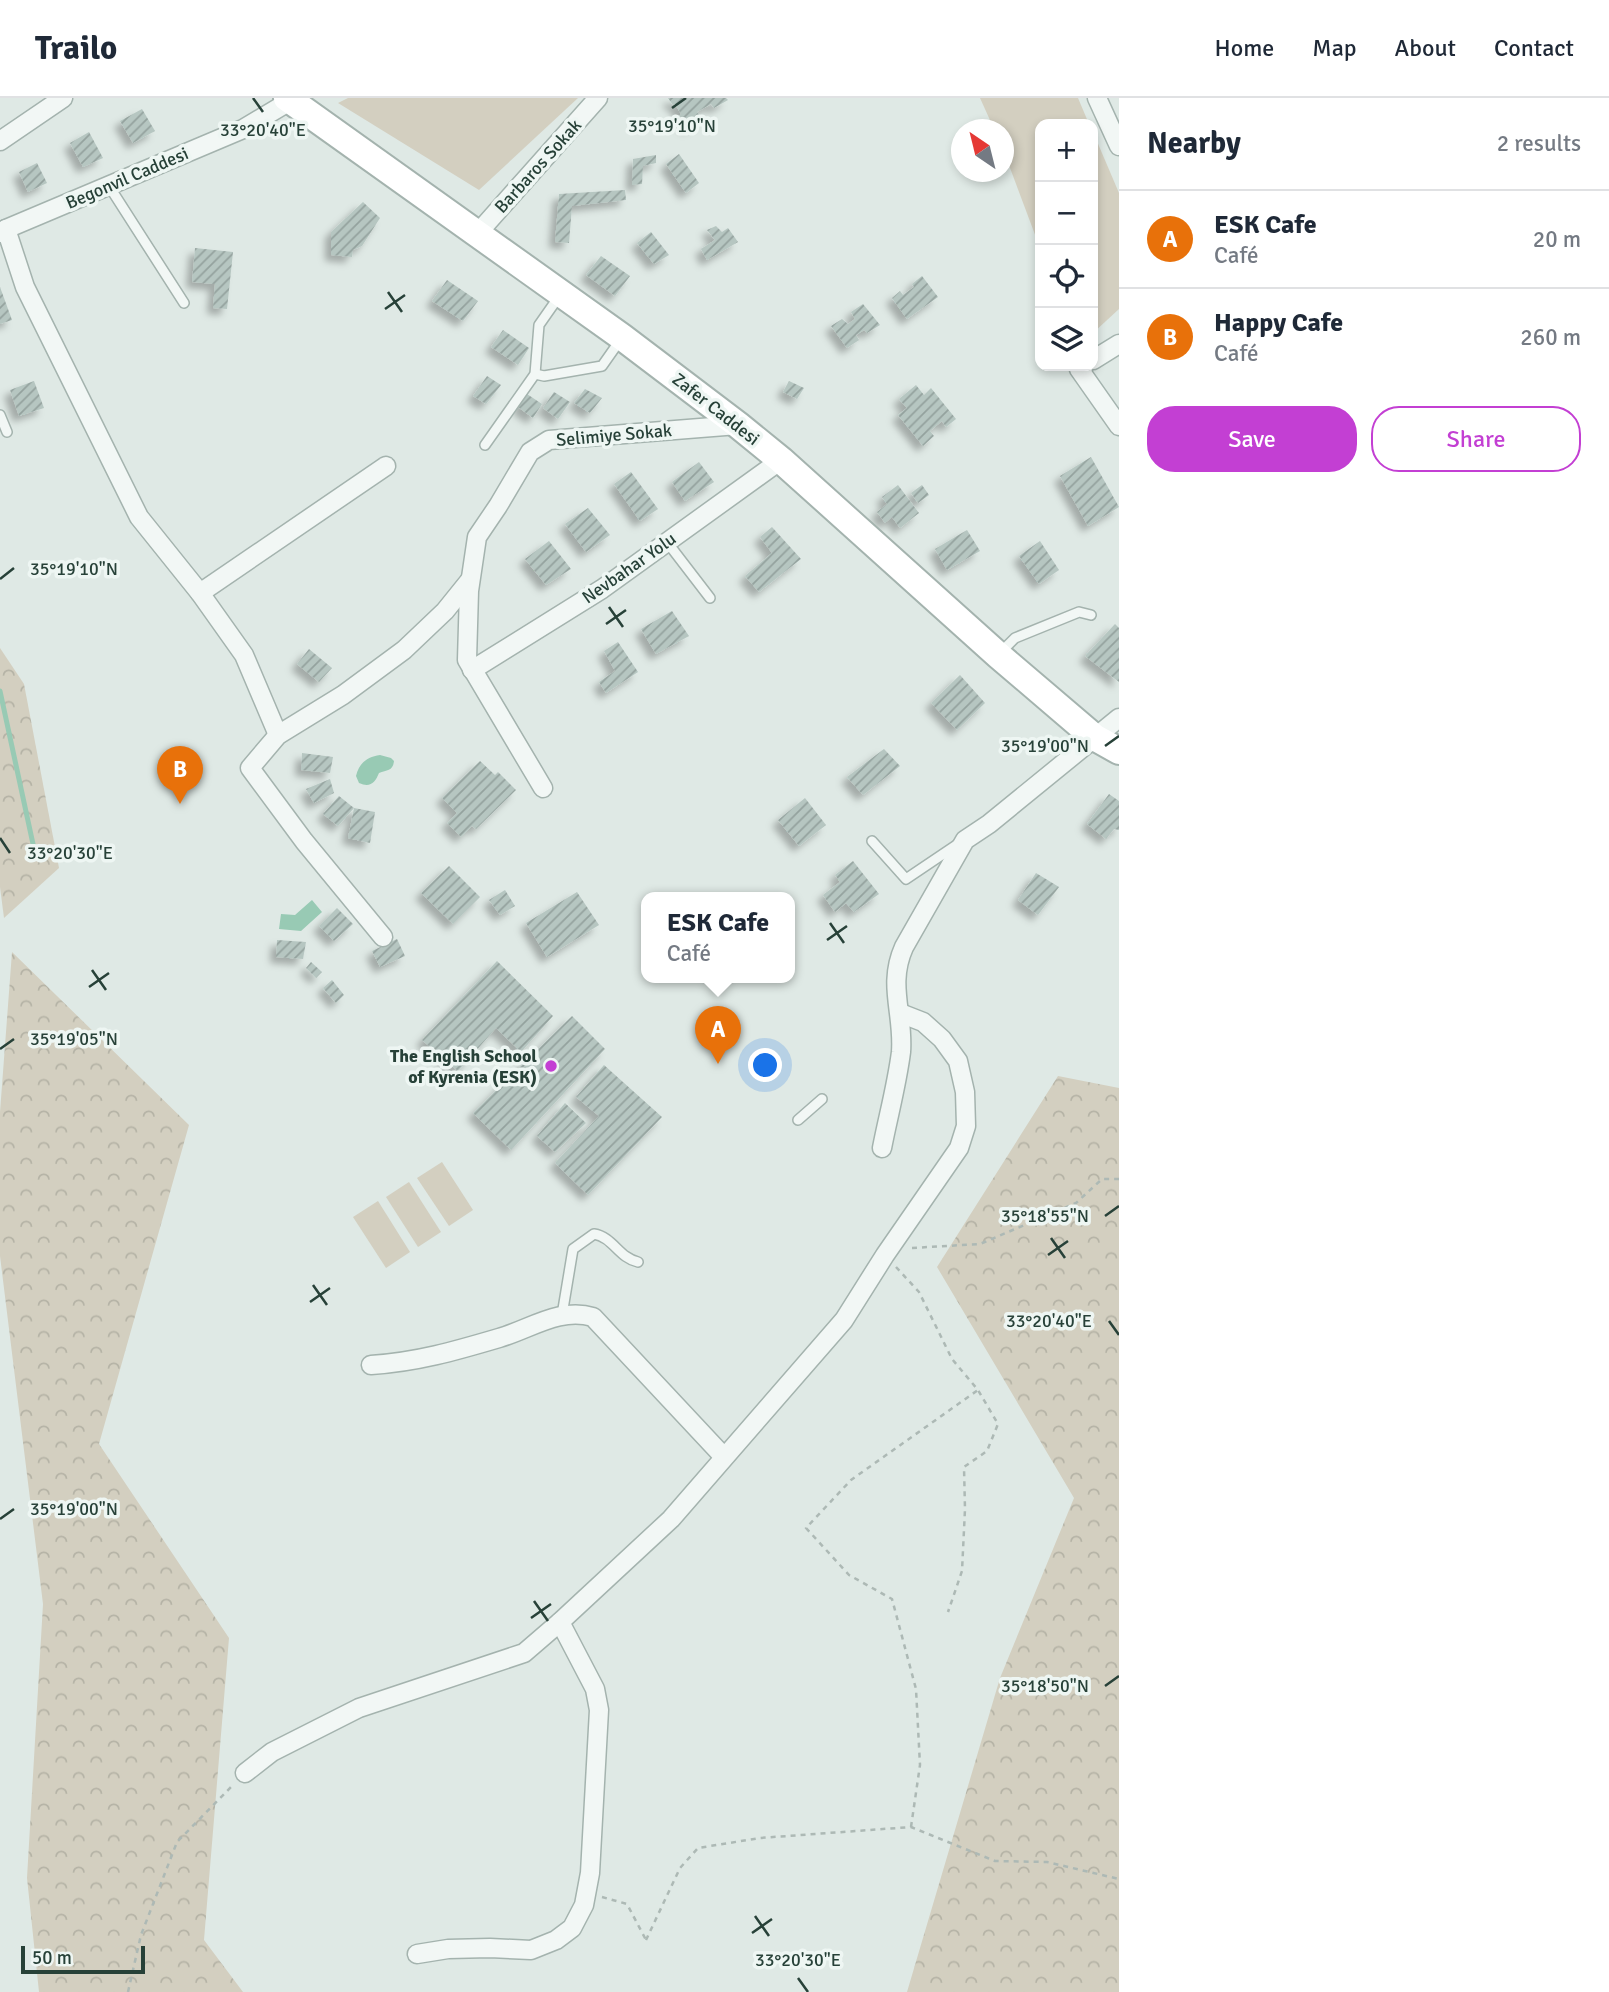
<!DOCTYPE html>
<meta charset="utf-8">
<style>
:root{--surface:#fff;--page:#f6f6f7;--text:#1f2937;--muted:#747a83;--line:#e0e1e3;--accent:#c33fd3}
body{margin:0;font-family:Signika,sans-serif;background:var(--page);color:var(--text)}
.controls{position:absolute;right:21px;top:21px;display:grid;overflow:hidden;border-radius:14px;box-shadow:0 4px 10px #0003}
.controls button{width:63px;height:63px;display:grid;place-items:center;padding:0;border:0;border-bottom:2px solid var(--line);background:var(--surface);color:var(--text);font:35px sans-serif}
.compass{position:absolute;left:951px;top:21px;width:63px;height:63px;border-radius:50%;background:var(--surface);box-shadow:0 4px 10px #0003;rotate:325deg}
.scale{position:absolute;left:21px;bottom:18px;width:124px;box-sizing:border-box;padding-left:7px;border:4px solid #274138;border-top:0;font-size:19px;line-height:24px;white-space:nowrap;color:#274138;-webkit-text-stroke:5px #eef6f3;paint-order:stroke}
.you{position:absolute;left:766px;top:968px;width:24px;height:24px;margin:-18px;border:5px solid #fff;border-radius:50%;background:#1a73e8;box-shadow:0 0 0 10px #1a73e833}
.badge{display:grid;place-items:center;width:46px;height:46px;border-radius:50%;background:var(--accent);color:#fff;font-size:23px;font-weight:700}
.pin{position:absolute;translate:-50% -58px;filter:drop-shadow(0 2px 4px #0008)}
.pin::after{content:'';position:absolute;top:37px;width:24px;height:21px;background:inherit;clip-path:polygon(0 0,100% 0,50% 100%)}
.popup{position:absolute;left:641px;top:794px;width:154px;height:91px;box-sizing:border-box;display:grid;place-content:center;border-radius:14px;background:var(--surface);filter:drop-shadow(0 2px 5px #0005);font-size:23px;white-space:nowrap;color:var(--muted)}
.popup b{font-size:26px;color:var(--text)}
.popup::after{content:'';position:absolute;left:50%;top:100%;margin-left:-14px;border:14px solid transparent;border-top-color:var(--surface)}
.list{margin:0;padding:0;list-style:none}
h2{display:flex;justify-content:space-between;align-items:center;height:91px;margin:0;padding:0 28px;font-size:30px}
h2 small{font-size:23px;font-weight:400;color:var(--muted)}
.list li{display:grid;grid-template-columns:46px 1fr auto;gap:21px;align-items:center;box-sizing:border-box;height:98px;padding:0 28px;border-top:2px solid var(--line)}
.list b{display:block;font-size:26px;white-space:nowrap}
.list p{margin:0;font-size:23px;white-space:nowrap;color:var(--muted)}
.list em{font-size:23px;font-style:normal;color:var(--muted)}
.actions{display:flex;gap:14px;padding:21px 28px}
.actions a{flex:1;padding:16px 0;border:2px solid var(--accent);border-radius:28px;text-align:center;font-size:24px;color:var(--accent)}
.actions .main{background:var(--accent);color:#fff}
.icon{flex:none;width:38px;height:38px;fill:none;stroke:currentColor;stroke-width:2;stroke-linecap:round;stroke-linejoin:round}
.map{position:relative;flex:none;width:1119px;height:1894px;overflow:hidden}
header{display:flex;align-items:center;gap:42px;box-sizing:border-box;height:98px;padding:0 35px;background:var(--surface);border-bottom:2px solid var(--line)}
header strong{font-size:33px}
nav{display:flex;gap:38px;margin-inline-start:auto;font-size:24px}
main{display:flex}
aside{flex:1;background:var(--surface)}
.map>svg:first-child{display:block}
</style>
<header>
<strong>Trailo</strong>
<nav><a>Home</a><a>Map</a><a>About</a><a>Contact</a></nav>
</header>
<main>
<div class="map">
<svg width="1119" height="1894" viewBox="0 0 1119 1894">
<defs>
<pattern id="forest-crowns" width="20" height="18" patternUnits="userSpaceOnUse" patternTransform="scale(1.75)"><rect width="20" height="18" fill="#d3cfc0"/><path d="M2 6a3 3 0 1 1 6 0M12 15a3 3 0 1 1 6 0" fill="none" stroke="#b5b3a6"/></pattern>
<pattern id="building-hatch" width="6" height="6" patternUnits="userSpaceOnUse" patternTransform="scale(1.75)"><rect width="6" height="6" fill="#b6c6c1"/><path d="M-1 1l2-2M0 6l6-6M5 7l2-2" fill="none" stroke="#94a29e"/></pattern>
<filter id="shadow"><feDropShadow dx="-6" dy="6" stdDeviation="3.5" flood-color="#0004"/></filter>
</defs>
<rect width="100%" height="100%" fill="#dfe9e5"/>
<g fill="#d3cfc0">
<path d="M348 0H578L479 92 338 5Z"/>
<path d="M980 0H1078L1089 26H1040V150L1004 54V32L994 31Z"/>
<path d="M1093 34 1119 95V211L1093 235Z"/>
<path d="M442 1064 473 1112 449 1128 417 1080Z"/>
<path d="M409 1084 441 1134 418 1149 386 1099Z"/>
<path d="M378 1103 410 1154 386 1170 353 1119Z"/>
</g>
<g fill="url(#forest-crowns)">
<path d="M0 550 24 586 59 770 4 820 0 789Z"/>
<path d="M12 854 189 1027 99 1346 229 1540 204 1842 243 1894H39L27 1780 43 1506 0 1158V1014Z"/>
<path d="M1058 978 1119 990V1894H907L1000 1580 1074 1400 937 1169Z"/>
</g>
<g fill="#98cab4">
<path d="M380 657 391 660 394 663C393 673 387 672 379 675 375 685 370 690 359 685L356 678C359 665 367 659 380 657Z"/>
<path d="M312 802 322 814 301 833 279 831 281 816 295 817Z"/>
</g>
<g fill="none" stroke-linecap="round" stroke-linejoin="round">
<path stroke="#98cab4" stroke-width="5" d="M0 593 33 746"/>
</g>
<g fill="url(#building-hatch)" filter="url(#shadow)">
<path d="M668 0H726L728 2 714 10 711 6 697 14 703 21 688 30 679 18 681 16 675 6 673 7Z"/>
<path d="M142 11 155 33 133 45 120 23Z"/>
<path d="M89 34 103 60 83 69 70 45Z"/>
<path d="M679 56 699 85 686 95 666 66Z"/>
<path d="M656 57V65L643 68 642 86 632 87 633 61Z"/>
<path d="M37 65 47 85 28 94 19 74Z"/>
<path d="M625 92 626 102 572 108 569 145 555 144 559 96Z"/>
<path d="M363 104 380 120 362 148 353 152 352 159 331 157V134Z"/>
<path d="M716 128 722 134 728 130 738 144 707 162 701 151 715 142 707 132Z"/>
<path d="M651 134 669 157 654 166 637 145Z"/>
<path d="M195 150 233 154 227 211 213 210 215 186 192 184Z"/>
<path d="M601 158 630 178 615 198 586 177Z"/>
<path d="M922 178 938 199 907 221 892 200 900 193 903 197 914 189 912 186Z"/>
<path d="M447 182 478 203 463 223 432 203Z"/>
<path d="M0 189 12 222 0 226Z"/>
<path d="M863 206 880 227 867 235 864 232 856 237 859 242 847 250 831 228 842 221 848 226 855 221 851 214Z"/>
<path d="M503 232 529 250 518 267 491 249Z"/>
<path d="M487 278 501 287 486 306 473 298Z"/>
<path d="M34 283 44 310 19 318 10 292Z"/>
<path d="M789 283 804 290 797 301 783 294Z"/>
<path d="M916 287 924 297 931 290 956 321 946 329 942 323 930 333 934 338 923 348 898 317 907 310 899 301Z"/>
<path d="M585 291 602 300 590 315 574 305Z"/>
<path d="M554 294 570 304 558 321 543 310Z"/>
<path d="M527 296 542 306 533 320 518 309Z"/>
<path d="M1091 359 1119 409 1088 428 1060 378Z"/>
<path d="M699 364 714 384 685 403 672 384Z"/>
<path d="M631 374 658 411 640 423 614 386Z"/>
<path d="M898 387 919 415 900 430 892 419 885 425 877 414 887 406 882 399Z"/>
<path d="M922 387 929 397 918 405 911 395Z"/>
<path d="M588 410 610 437 586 454 565 426Z"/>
<path d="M772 429 801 461 759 494 745 478 772 455 760 439Z"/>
<path d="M967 432 980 453 947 472 935 451Z"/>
<path d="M549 443 571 471 546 487 525 461Z"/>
<path d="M1040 443 1059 472 1039 486 1019 458Z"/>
<path d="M672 513 689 538 656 556 641 531Z"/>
<path d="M1115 526 1119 530V584L1085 558Z"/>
<path d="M618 544 638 574 606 595 599 584 615 573 604 553Z"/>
<path d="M309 551 332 570 319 584 297 566Z"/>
<path d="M960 577 985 605 957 632 931 605Z"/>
<path d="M884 651 900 668 863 697 847 679Z"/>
<path d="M302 655 333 659 330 675 301 672Z"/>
<path d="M480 663 495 677 498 674 516 692 476 731 472 728 461 739 447 725 457 715 442 700Z"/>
<path d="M330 681 334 695 314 705 306 691Z"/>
<path d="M1109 696 1119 703V732L1114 731 1106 741 1087 726Z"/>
<path d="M339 698 354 710 338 728 323 716Z"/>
<path d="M805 700 826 727 799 748 778 722Z"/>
<path d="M354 710 375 714 370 745 348 740Z"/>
<path d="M853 763 879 796 854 814 846 805 835 814 823 797 840 784 835 777Z"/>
<path d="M449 768 480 799 453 826 421 795Z"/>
<path d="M1036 775 1059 789 1038 817 1018 802Z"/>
<path d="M505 792 515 808 500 817 489 802Z"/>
<path d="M577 794 599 827 547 859 526 825Z"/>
<path d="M337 810 353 826 334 843 319 828Z"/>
<path d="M397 841 405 858 380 869 372 853Z"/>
<path d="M277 842 306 844 303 861 276 859Z"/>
<path d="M497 863 553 918 521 954 496 930 458 973 422 942Z"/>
<path d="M311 864 322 874 316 880 306 870Z"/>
<path d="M332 882 344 897 336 905 323 890Z"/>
<path d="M572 918 605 951 511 1052 473 1015Z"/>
<path d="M604 967 662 1019 588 1097 555 1065 599 1018 576 999Z"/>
<path d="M565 1005 586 1025 555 1054 537 1038Z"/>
</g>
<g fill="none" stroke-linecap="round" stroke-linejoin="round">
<defs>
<g id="lane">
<path d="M109 88 184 205"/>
<path d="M535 276 544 278 602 268 621 241"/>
<path d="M0 317 7 334"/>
<path d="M485 347 535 276 539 227 560 197"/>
<path d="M667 444 710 500"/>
<path d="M999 556 1015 540 1079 514 1091 517"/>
<path d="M872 743 906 781 958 746"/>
<path d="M798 1022 822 1001"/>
<path d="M562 1217 573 1151 594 1136C613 1139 619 1160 638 1164"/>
</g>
<g id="street">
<path d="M1097 0 1119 48"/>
<path d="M0 43 63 0"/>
<path d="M6 131 25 189 139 419 200 495 244 557 278 637"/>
<path d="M0 135 6 131 243 31 295 0"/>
<path d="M477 136 598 0"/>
<path d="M1093 262 1119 246"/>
<path d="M1084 268 1079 271 1119 328"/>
<path d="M200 495 386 368"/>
<path d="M472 572 602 491 781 362"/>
<path d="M543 690 467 562 469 493 477 439 498 408 530 354 549 342 738 327"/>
<path d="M383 839 304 743 250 670 278 637 343 597 404 552 445 513 470 482"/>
<path d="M882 1050C888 1019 897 986 901 954 904 915 887 887 904 849L965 742 989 726 1119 620"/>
<path d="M371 1267C417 1264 455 1253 499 1240 530 1231 560 1209 593 1219L724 1359"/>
<path d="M245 1675 272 1654 359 1610 524 1555 560 1524 671 1421 844 1222 885 1157 959 1050 966 1028 965 994 958 963 942 941 923 924 900 915"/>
<path d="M417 1856 448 1851 490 1850 531 1852 556 1842 572 1830 584 1807 590 1775 599 1612 595 1591 560 1524"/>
</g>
<path id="secondary" d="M287 0 622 239 738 327 781 362 998 557 1094 639 1119 653"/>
</defs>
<use href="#lane" stroke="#a4b3ae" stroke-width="12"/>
<use href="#street" stroke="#a4b3ae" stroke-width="21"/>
<use href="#secondary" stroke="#a4b3ae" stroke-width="30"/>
<g stroke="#adb9b5" stroke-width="2.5" stroke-dasharray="5 5" stroke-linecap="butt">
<path d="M912 1150 980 1146 1076 1105 1102 1081H1119"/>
<path d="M896 1169 919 1194 952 1261 978 1292 998 1326 987 1353 964 1369 965 1411 962 1473 948 1514"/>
<path d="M911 1729 920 1667 916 1591 892 1501 849 1477 806 1430 851 1382 978 1292"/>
<path d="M602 1799 627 1806 646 1842"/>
<path d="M646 1842 680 1770 698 1750 760 1740 911 1729 995 1763 1047 1764 1119 1781"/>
<path d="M128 1894 141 1837 177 1744 233 1687"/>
</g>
<use href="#lane" stroke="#f2f7f5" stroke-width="9"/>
<use href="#street" stroke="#f2f7f5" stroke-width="18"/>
<use href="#secondary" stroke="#fff" stroke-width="26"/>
</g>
<path fill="none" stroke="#274138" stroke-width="2.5" d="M253 0 263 14M672 10 686 0M388 194 402 214M385 211 405 197M0 481 14 470M609 509 623 529M606 526 626 512M1105 648 1119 638M0 740 10 755M830 825 844 845M827 842 847 828M92 872 106 892M89 889 109 875M0 951 14 941M1105 1118 1119 1108M1051 1140 1065 1160M1048 1157 1068 1143M313 1187 327 1207M310 1204 330 1190M1109 1223 1119 1237M0 1421 14 1411M534 1503 548 1523M531 1520 551 1506M1105 1588 1119 1578M755 1818 769 1838M752 1835 772 1821M798 1880 808 1894"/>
<circle fill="#c33fd3" stroke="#eef6f3" stroke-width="2.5" cx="551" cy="968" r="7"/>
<g text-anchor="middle" stroke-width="7" stroke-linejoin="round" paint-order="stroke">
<g font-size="18" fill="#274138" stroke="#eef6f3">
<text transform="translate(538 68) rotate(-48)" y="6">Barbaros Sokak</text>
<text transform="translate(127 80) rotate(-23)" y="6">Begonvil Caddesi</text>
<text transform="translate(716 311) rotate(38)" y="6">Zafer Caddesi</text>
<text transform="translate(614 337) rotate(-5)" y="6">Selimiye Sokak</text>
<text transform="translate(629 470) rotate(-35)" y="6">Nevbahar Yolu</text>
</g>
<g font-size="18" font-weight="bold" fill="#274138" stroke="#eef6f3" text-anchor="end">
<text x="537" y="964">The English School<tspan x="537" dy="21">of Kyrenia (ESK)</tspan></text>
</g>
</g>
<g font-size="18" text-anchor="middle" fill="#274138" stroke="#eef6f3" stroke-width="7" stroke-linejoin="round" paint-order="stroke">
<text x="672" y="34">35°19'10"N</text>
<text x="263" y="38">33°20'40"E</text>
<text x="74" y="477">35°19'10"N</text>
<text x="1045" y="654">35°19'00"N</text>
<text x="70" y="761">33°20'30"E</text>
<text x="74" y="947">35°19'05"N</text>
<text x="1045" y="1124">35°18'55"N</text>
<text x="1049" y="1229">33°20'40"E</text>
<text x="74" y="1417">35°19'00"N</text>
<text x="1045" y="1594">35°18'50"N</text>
<text x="798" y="1868">33°20'30"E</text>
</g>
</svg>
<div class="controls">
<button>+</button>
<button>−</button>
<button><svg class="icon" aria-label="locate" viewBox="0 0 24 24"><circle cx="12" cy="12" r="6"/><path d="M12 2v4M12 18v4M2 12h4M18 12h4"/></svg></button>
<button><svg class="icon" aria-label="layers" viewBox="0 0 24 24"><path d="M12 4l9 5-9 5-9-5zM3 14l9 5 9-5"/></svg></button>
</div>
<svg class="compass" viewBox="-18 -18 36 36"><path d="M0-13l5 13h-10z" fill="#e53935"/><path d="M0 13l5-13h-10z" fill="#747a83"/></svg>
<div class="scale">50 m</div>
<div class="you"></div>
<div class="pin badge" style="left:718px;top:966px;background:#e8710a">A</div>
<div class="popup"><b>ESK Cafe</b>Café</div>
<div class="pin badge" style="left:180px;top:706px;background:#e8710a">B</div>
</div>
<aside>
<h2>Nearby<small>2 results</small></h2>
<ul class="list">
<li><span class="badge" style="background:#e8710a">A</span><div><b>ESK Cafe</b><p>Café</p></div><em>20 m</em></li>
<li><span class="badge" style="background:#e8710a">B</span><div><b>Happy Cafe</b><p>Café</p></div><em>260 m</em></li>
</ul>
<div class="actions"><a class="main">Save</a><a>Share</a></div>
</aside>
</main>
